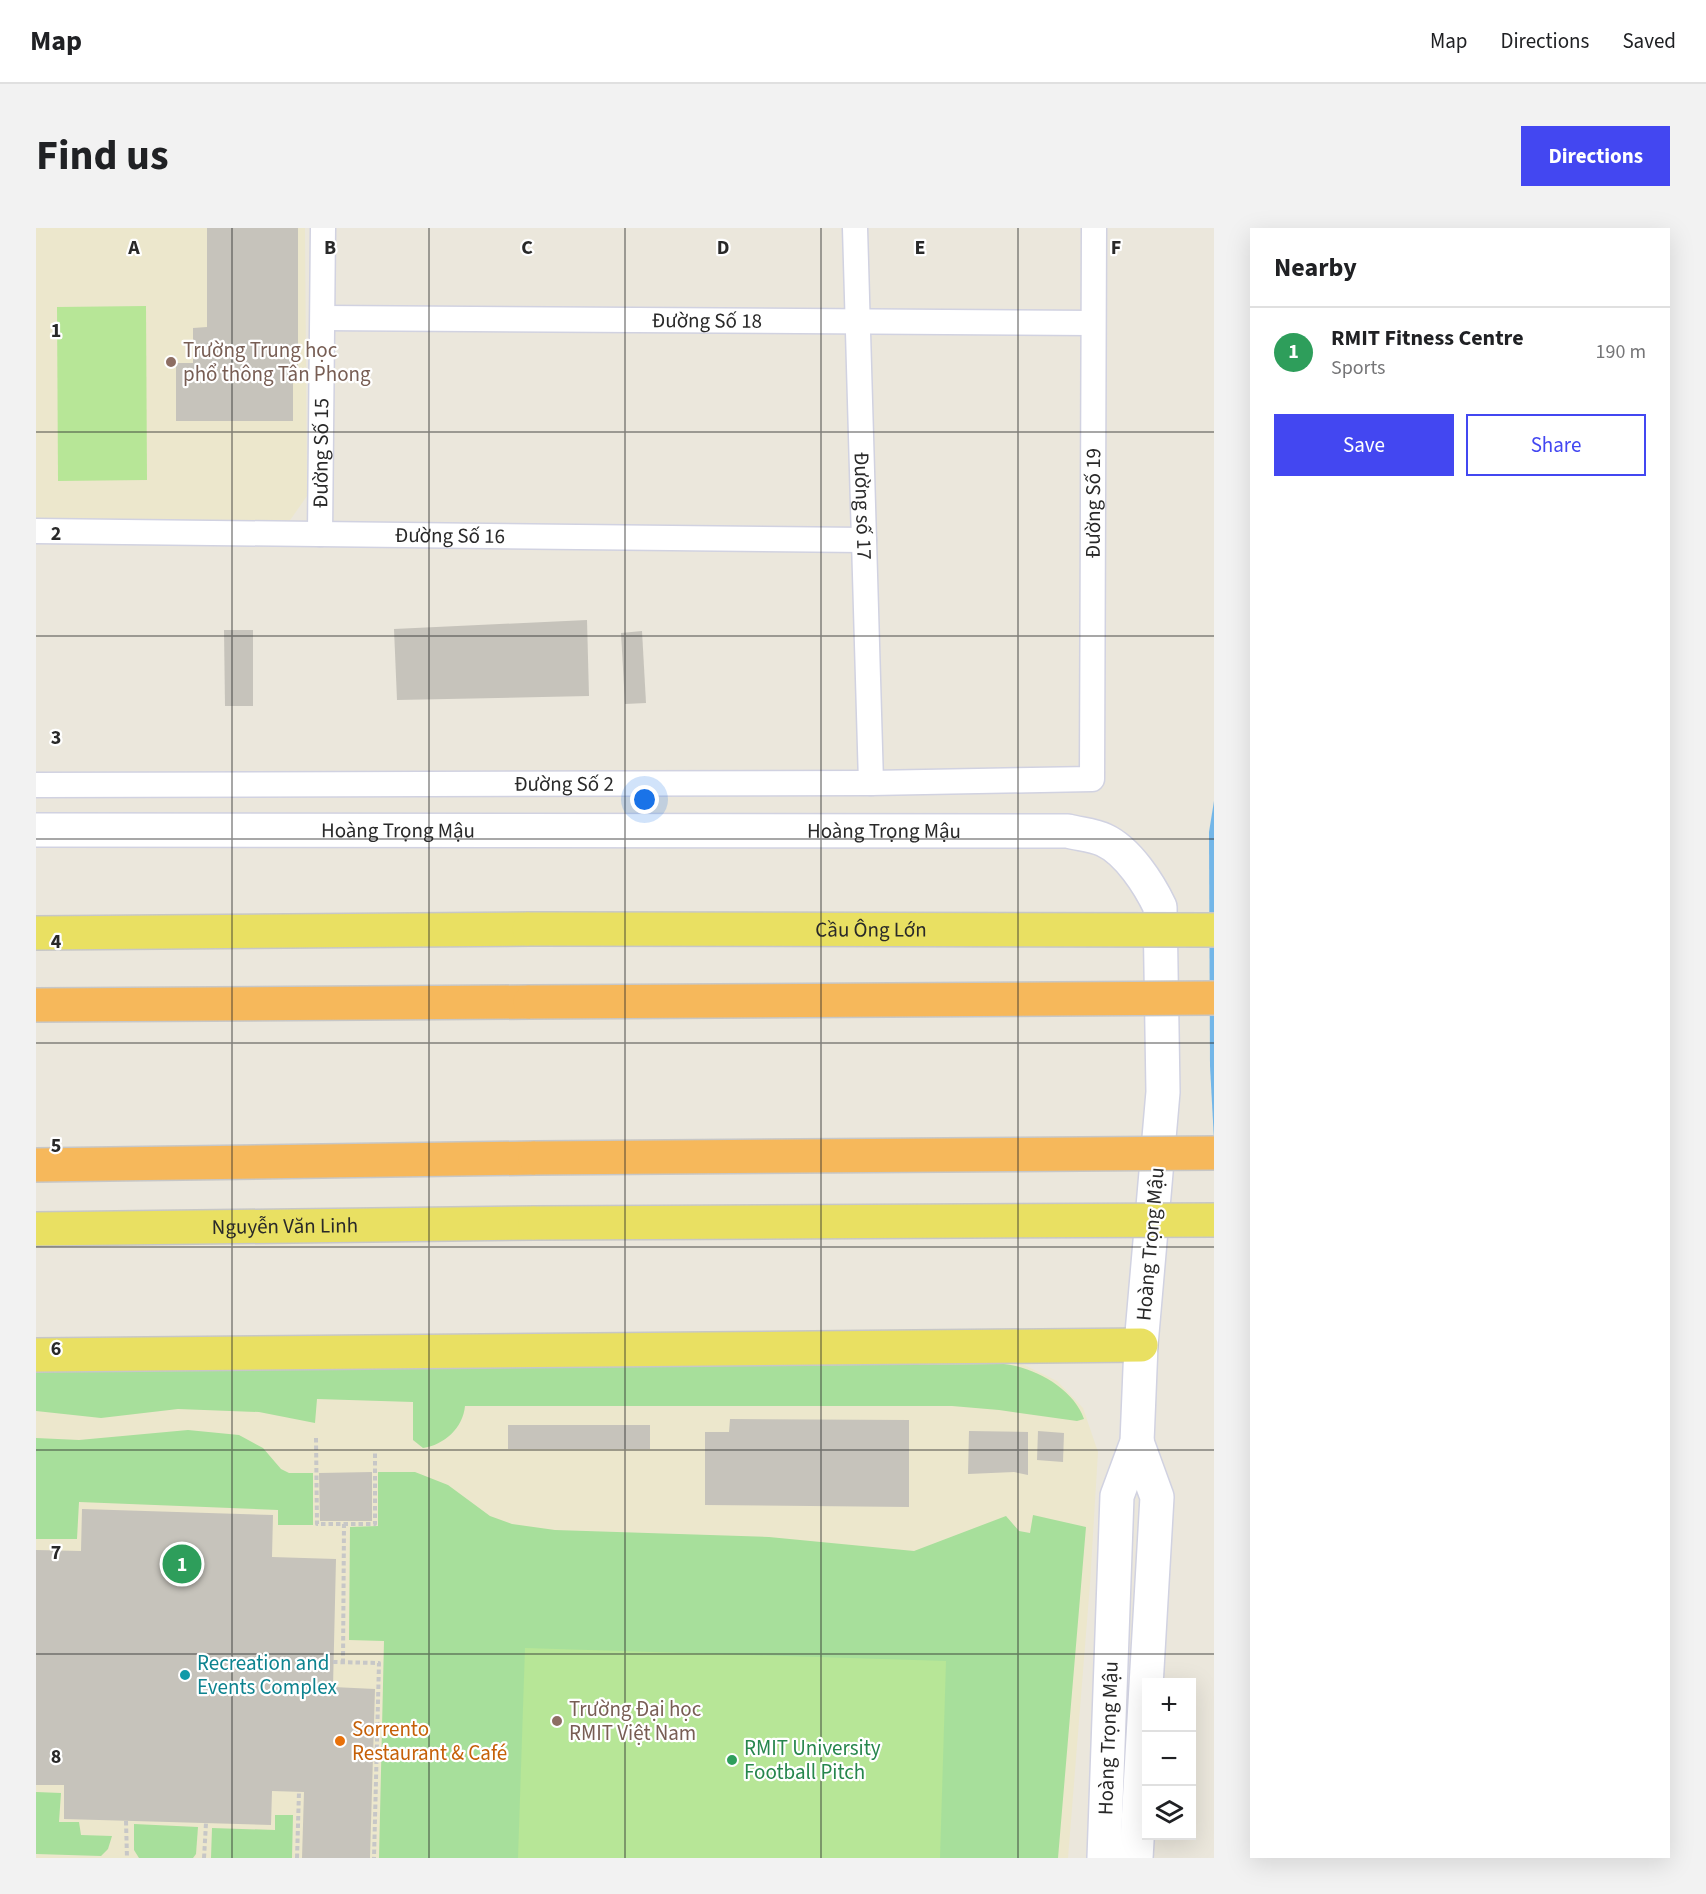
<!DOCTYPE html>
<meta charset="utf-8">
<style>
:root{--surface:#fff;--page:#f2f2f2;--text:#202124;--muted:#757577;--line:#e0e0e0;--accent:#4347f1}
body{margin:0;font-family:"Source Sans 3",sans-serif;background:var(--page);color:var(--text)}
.controls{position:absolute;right:18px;bottom:18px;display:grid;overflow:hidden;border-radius:0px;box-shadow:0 6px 24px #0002}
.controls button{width:54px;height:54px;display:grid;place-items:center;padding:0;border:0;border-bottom:2px solid var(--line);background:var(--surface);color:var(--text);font:30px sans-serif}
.you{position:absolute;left:609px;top:572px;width:21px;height:21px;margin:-15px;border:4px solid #fff;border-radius:50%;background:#1a73e8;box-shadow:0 0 0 9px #1a73e833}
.badge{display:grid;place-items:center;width:39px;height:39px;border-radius:50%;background:var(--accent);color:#fff;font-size:20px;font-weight:700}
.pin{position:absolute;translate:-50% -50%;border:3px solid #fff;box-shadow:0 2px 6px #0006}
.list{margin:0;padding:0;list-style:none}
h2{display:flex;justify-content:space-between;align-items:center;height:78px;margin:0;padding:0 24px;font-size:26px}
h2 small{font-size:20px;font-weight:400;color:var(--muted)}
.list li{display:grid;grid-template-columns:39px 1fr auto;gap:18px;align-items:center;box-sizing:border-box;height:90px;padding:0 24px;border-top:2px solid var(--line)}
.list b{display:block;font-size:22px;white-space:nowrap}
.list p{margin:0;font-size:20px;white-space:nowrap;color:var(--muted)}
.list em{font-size:20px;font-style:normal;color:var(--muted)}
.actions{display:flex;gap:12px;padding:18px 24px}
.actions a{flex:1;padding:14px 0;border:2px solid var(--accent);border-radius:0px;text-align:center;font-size:21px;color:var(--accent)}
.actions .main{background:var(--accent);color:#fff}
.icon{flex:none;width:33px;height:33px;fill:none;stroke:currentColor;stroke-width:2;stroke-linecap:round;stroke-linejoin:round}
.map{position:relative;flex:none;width:1178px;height:1630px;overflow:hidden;border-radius:0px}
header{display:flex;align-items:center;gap:36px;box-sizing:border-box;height:84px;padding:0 30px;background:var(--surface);border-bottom:2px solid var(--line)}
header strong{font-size:28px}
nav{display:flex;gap:33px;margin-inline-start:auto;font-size:21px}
.intro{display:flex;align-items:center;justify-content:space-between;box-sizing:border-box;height:144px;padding:0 36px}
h1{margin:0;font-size:42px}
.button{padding:15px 27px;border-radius:0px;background:var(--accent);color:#fff;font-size:21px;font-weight:700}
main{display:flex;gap:36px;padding:0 36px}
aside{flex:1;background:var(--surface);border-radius:0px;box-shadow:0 6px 24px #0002}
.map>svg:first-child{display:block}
</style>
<header>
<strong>Map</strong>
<nav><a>Map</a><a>Directions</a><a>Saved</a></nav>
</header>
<div class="intro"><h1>Find us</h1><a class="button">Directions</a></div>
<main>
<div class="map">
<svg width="1178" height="1630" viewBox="0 0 1178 1630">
<rect width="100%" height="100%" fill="#ebe7dc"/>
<g fill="#ece7cc">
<path d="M0 0H269L271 268 250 298 0 300Z"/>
<path d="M982 1134 1021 1153 1047 1180 1062 1224 1054 1356 1032 1630H0V1141Z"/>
</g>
<g fill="#a7df9b">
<path d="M968 1136C998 1139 1038 1161 1048 1191L1041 1193 963 1182 916 1178H429C427 1200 408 1217 387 1220L377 1212V1174L281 1171 279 1195 223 1184 142 1181 65 1190 0 1183V1143Z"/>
<path d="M152 1202 203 1207 227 1220 245 1241 253 1245H277V1297H242V1282L43 1274 41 1311H0V1210L43 1212Z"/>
<path d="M342 1244H379L412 1257 454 1288 476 1296 519 1302 733 1309 878 1323 970 1288 983 1303 994 1305 997 1287 1050 1299 1022 1630H343L348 1413 313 1412 314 1299 342 1298Z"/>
<path d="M0 1564 25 1565 23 1594H43L45 1607 76 1608 72 1621 65 1628 0 1626Z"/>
<path d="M239 1587H257L256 1630H175L176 1600 239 1602Z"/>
<path d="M98 1596 162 1599 160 1626 157 1630H103L98 1622Z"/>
</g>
<g fill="#b7e697">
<path d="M110 78 111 252 22 253 21 79Z"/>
<path d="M489 1420 910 1433 904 1630H482Z"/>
</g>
<path fill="#73b6e8" d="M1178 573V912L1174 838 1173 604Z"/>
<g fill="#c6c3bb">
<path d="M171 0H262V141H257V193H140V135H157V100L171 99Z"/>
<path d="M551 392 553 468 361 472 358 401Z"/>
<path d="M188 402H217V478H189Z"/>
<path d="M606 403 610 475 589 476 585 405Z"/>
<path d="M694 1191 873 1192V1279L669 1277V1204H693Z"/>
<rect x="472" y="1197" width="142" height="24"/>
<path d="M933 1203 992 1204V1247L978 1244 932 1246Z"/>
<path d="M1002 1203 1028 1205 1027 1234 1001 1232Z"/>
<path d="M336 1244V1293H284L283 1245Z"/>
<path d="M46 1281 237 1287 236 1329 300 1331 297 1459 339 1461 334 1630H266L268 1564 236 1563 235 1597 28 1591V1557H0V1322L45 1323Z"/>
</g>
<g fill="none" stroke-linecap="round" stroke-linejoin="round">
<defs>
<g id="street">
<path id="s1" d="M819 0 835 555"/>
<path id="s2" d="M287 90 1056 95"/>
<path id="s3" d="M0 303 828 312"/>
<path id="s4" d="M284 306 287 0"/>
<path id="s5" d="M0 557 835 555 1056 551 1058 0"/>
</g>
<g id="secondary">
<path id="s6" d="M0 602 1032 603C1043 606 1058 607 1068 612 1092 623 1113 656 1124 679L1127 864 1105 1117 1101 1214 1081 1268 1068 1630"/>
<path d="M1100 1630 1121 1269 1101 1214"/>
</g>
<g id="primary">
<path d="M0 705 493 701"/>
<path id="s7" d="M0 1001 499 995"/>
<path d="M0 1127 1105 1117"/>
</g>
<g id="highway">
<path d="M0 777 494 774"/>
<path d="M0 937 499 930"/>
</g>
</defs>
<use href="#street" stroke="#d1d2e1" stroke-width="27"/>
<use href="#secondary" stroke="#d1d2e1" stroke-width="36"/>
<use href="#primary" stroke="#c7c7c7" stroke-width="36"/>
<use href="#highway" stroke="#c7c7c7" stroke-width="36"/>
<g stroke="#c7c7c7" stroke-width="4" stroke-dasharray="4.5 3" stroke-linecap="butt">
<path d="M280 1210 281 1296H339V1224"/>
<path d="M297 1434 343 1435 338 1630"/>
<path d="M307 1435 308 1296"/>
<path d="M90 1593 91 1630"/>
<path d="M168 1630 170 1595"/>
<path d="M261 1630 263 1564"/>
</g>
<use href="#street" stroke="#fff" stroke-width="24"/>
<use href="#secondary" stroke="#fff" stroke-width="33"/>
<use href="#primary" stroke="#e9e062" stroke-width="33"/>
<use href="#highway" stroke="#f6b85b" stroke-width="33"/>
<defs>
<g id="primary-bridge">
<path id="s8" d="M493 701 1178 702"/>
<path d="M499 995 1178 992"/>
</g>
<g id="highway-bridge">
<path d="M494 774 1178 770"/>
<path d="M499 930 1178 925"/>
</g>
</defs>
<use href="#primary-bridge" stroke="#c7c7c7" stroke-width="36" stroke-linecap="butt"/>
<use href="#highway-bridge" stroke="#c7c7c7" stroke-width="36" stroke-linecap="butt"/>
<use href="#primary-bridge" stroke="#e9e062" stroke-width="33"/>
<use href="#highway-bridge" stroke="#f6b85b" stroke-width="33"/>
</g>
<path fill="none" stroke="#292929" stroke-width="1.5" stroke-opacity="0.55" d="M196 0V1630M393 0V1630M589 0V1630M785 0V1630M982 0V1630M0 204H1178M0 408H1178M0 611H1178M0 815H1178M0 1019H1178M0 1222H1178M0 1426H1178"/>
<g fill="#8d6e63" stroke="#fff" stroke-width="2">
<circle cx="135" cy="134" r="6"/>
<circle cx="521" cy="1493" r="6"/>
</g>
<circle fill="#0f9aa8" stroke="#fff" stroke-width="2" cx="149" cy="1447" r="6"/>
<circle fill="#e8710a" stroke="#fff" stroke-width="2" cx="304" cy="1513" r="6"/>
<circle fill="#2e9e5b" stroke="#fff" stroke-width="2" cx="696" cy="1532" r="6"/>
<g text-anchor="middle" stroke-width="4.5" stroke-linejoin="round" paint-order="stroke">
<g font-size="21" fill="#292929" stroke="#fff">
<text dy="7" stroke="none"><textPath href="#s2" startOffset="384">Đường Số 18</textPath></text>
<text dy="7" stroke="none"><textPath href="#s4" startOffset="81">Đường Số 15</textPath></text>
<text dy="7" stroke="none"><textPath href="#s5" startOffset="1332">Đường Số 19</textPath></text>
<text dy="7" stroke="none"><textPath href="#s1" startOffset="278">Đường số 17</textPath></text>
<text dy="7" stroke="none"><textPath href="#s3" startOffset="414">Đường Số 16</textPath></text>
<text dy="7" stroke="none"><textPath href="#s5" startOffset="528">Đường Số 2</textPath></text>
<text dy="7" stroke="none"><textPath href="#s6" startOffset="362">Hoàng Trọng Mậu</textPath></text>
<text dy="7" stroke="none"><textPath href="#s6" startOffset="848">Hoàng Trọng Mậu</textPath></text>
<text dy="7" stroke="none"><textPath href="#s8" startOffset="342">Cầu Ông Lớn</textPath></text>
<text dy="7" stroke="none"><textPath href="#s7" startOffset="249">Nguyễn Văn Linh</textPath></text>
<text transform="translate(1114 1016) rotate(-85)" y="7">Hoàng Trọng Mậu</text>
<text transform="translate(1072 1510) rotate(-88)" y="7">Hoàng Trọng Mậu</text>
</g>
<g font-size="21" fill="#785e54" stroke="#fff" text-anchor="start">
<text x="147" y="129">Trường Trung học<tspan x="147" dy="24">phổ thông Tân Phong</tspan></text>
<text x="533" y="1488">Trường Đại học<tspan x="533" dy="24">RMIT Việt Nam</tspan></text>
</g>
<g font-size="21" fill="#0d838f" stroke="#fff" text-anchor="start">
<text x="161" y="1442">Recreation and<tspan x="161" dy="24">Events Complex</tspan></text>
</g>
<g font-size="21" fill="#c56008" stroke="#fff" text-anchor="start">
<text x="316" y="1508">Sorrento<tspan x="316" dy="24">Restaurant &amp; Café</tspan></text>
</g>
<g font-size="21" fill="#27864d" stroke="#fff" text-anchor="start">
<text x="708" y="1527">RMIT University<tspan x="708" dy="24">Football Pitch</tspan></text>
</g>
</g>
<g font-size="20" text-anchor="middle" font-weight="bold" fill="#292929" stroke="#fff" stroke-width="4.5" stroke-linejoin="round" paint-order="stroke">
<text x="98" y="26">A</text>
<text x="294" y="26">B</text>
<text x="491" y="26">C</text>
<text x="687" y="26">D</text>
<text x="884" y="26">E</text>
<text x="1080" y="26">F</text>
<text x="20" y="109">1</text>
<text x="20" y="312">2</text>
<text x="20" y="516">3</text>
<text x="20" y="720">4</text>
<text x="20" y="924">5</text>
<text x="20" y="1127">6</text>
<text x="20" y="1331">7</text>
<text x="20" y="1535">8</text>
</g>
</svg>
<div class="controls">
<button>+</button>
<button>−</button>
<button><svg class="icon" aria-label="layers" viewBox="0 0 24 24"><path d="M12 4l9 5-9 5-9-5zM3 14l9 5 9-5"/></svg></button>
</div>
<div class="you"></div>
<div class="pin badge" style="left:146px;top:1336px;background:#2e9e5b">1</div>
</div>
<aside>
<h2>Nearby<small></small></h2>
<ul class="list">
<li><span class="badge" style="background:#2e9e5b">1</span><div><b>RMIT Fitness Centre</b><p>Sports</p></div><em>190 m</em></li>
</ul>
<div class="actions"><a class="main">Save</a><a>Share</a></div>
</aside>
</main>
